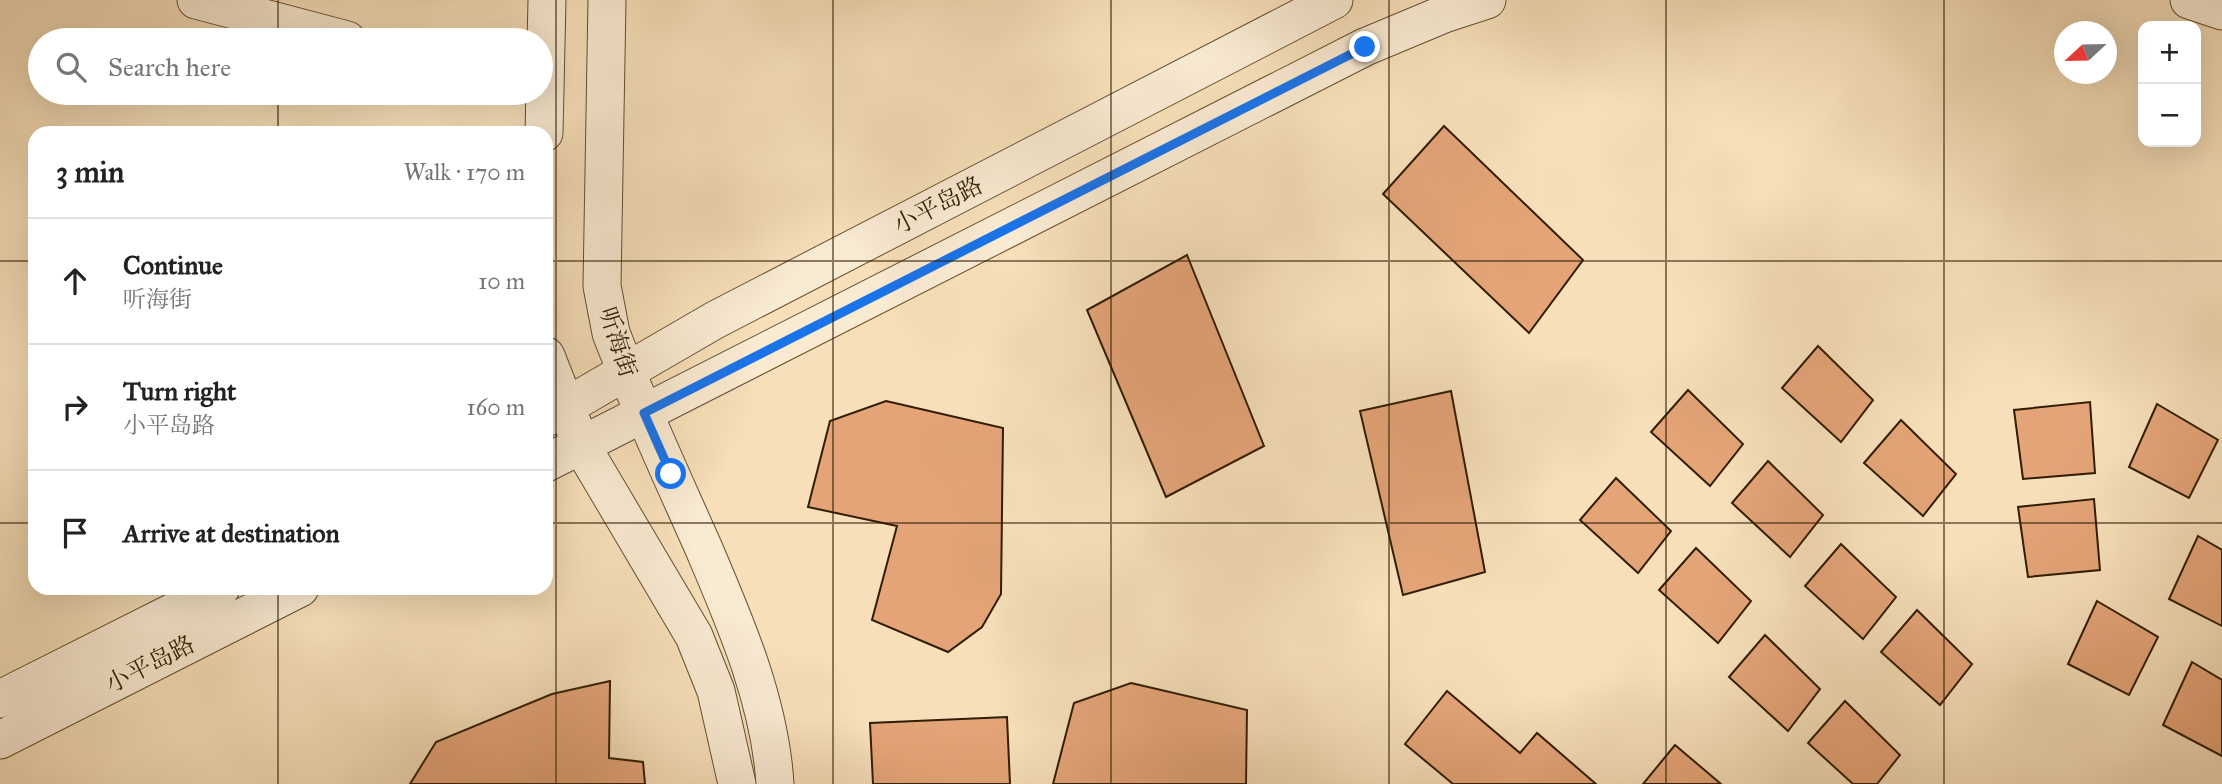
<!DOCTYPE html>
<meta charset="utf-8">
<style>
:root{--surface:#fff;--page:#f6f6f6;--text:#222;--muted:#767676;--line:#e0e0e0}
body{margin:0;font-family:"IM FELL Great Primer","Noto Serif SC",serif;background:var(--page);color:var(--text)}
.controls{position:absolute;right:21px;top:21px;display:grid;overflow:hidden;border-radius:14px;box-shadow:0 7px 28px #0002}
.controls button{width:63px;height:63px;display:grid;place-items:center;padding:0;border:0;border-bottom:2px solid var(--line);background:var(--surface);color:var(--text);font:35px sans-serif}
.compass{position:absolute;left:2054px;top:21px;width:63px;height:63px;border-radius:50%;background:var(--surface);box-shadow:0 7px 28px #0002;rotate:248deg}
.stop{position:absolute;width:21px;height:21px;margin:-16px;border:5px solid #1a73e8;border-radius:50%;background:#fff}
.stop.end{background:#1a73e8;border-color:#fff;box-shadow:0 2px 7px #0008}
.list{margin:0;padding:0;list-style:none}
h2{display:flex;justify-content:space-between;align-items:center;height:91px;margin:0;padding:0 28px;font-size:30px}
h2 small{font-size:23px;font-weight:400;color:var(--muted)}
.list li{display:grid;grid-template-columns:46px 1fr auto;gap:21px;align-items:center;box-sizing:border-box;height:126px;padding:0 28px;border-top:2px solid var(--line)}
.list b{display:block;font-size:26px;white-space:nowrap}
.list p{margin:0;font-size:23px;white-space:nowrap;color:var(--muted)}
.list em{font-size:23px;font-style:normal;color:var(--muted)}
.icon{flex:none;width:38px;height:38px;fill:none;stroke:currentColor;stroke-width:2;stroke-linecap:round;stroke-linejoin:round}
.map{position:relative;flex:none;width:2222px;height:784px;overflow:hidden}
.search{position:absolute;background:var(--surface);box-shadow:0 7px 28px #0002;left:28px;top:28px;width:525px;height:77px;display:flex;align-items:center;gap:18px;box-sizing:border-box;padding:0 24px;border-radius:38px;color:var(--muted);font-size:26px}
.panel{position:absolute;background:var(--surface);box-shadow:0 7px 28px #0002;left:28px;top:126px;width:525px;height:469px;border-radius:21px}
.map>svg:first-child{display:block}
</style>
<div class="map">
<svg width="2222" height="784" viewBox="0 0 2222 784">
<rect width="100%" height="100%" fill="#f6dfb9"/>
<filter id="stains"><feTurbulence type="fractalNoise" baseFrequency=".00286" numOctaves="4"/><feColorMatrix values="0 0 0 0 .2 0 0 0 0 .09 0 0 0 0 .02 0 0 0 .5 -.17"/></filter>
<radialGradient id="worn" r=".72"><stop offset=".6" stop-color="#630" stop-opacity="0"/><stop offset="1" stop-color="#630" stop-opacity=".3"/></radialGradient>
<g fill="#e4a478" stroke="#311d03" stroke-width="2">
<path d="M1444 126 1583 260 1529 333 1383 194Z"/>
<path d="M1187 255 1264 446 1166 497 1087 310Z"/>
<path d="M1818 346 1873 400 1841 442 1782 388Z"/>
<path d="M1688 390 1743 444 1710 486 1651 432Z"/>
<path d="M1451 391 1485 572 1403 595 1360 411Z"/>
<path d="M886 401 1003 428 1001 594 982 627 948 652 872 620 897 526 808 507 830 421Z"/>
<path d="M2090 402 2095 473 2023 479 2014 410Z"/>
<path d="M2157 404 2218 440 2189 498 2129 467Z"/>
<path d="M1901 420 1956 474 1923 516 1864 463Z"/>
<path d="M1768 461 1823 515 1790 557 1732 503Z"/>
<path d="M1616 478 1671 531 1638 573 1580 520Z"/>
<path d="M2094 499 2100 570 2028 577 2018 507Z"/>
<path d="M2198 536 2222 550V626L2169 599Z"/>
<path d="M1841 544 1896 597 1863 639 1805 586Z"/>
<path d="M1696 548 1751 601 1718 643 1659 590Z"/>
<path d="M2097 601 2158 637 2129 695 2068 664Z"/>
<path d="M1917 610 1972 664 1940 705 1881 652Z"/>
<path d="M1765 635 1820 689 1788 731 1729 677Z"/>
<path d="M2192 662 2222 680V756L2163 725Z"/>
<path d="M610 681 609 758 643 762 645 784H410L436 742 552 694Z"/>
<path d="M1131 683 1247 710 1246 784H1053L1074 703Z"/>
<path d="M1447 691 1520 753 1537 733 1596 784H1453L1405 744Z"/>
<path d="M1845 701 1900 755 1877 784H1853L1808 743Z"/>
<path d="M1007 717 1010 784H873L870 723Z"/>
<path d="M1675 745 1721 784H1643Z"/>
</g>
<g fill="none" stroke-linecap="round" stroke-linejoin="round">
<defs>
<g id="minor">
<path d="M196 0 347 40"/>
<path d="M607 0 602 286 611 333C639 406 672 477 704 549 736 624 770 702 775 784"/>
<path d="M2189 0 2222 11"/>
<path d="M544 133 547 0"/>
<path d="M546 356 581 445 694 636 716 691 737 784"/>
<path d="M546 418 715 320 1334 0"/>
<path d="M546 463 1365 47 1444 14 1487 0"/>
<path d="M0 699 221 588"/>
<path d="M0 740 300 588"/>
</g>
</defs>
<use href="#minor" stroke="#624e30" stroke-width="39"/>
<use href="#minor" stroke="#f9ead2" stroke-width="37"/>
</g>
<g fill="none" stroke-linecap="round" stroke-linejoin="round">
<path stroke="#1a73e8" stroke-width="9" d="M671 474 644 413 1365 47"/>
</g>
<path fill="none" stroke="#311d03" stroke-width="2" stroke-opacity="0.55" d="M278 0V40M556 0V784M833 0V784M1111 0V784M1389 0V784M1666 0V784M1944 0V784M278 93V133M0 261H35M546 261H2222M0 523H35M546 523H2222M278 588V784"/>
<g text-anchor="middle" stroke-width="5" stroke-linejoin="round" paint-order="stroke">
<g font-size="24" fill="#311d03" stroke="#f9ead2">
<text transform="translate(938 205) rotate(-27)" y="8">小平岛路</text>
<text transform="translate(618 342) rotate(72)" y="8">听海街</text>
<text transform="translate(150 664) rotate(-27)" y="8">小平岛路</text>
</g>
</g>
<rect width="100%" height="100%" filter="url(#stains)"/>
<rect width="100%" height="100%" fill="url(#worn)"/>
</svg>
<div class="controls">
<button>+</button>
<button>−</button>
</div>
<svg class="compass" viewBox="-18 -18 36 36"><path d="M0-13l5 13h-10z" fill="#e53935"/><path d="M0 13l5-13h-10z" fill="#767676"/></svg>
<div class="stop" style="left:671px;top:474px"></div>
<div class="stop end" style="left:1365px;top:47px"></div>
<div class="search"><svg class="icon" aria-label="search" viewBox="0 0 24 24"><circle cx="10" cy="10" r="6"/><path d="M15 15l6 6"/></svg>Search here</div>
<section class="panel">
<h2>3 min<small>Walk · 170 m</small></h2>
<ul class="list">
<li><svg class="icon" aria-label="ahead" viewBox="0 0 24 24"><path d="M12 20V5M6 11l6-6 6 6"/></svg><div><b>Continue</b><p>听海街</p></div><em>10 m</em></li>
<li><svg class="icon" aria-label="right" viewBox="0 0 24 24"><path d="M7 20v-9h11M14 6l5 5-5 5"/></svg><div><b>Turn right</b><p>小平岛路</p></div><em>160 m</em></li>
<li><svg class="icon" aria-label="arrive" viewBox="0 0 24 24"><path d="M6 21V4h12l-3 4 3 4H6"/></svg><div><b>Arrive at destination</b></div></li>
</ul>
</section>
</div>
